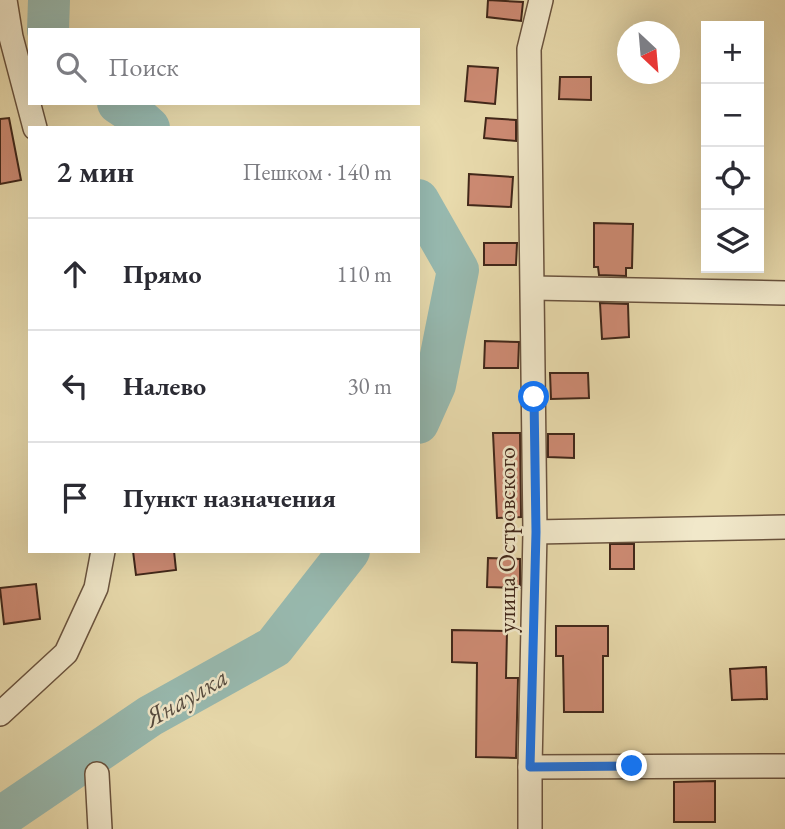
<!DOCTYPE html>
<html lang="ru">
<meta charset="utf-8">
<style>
:root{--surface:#fff;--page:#f2f2f3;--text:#2b2b33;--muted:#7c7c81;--line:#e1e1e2}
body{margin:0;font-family:"EB Garamond",serif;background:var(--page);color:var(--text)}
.controls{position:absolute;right:21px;top:21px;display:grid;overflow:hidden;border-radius:0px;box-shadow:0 7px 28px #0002}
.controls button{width:63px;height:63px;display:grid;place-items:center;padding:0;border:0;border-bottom:2px solid var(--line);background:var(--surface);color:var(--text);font:35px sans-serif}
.compass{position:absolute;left:617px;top:21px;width:63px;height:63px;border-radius:50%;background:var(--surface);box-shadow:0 7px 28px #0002;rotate:154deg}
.stop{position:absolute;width:21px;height:21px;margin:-16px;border:5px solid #1a73e8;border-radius:50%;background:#fff}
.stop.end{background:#1a73e8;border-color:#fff;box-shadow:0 2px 7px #0008}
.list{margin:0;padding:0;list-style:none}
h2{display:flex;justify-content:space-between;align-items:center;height:91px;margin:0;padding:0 28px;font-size:30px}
h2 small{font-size:23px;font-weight:400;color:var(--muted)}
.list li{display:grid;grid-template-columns:46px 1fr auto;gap:21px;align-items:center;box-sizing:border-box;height:112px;padding:0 28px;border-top:2px solid var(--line)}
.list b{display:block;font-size:26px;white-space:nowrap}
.list em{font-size:23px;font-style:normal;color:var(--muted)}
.icon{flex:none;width:38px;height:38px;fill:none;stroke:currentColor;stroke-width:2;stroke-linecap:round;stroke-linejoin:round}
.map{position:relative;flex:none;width:785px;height:829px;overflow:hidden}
.search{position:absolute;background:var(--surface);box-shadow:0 7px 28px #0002;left:28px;top:28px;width:392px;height:77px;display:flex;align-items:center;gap:18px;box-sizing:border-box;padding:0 24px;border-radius:0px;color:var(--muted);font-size:26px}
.panel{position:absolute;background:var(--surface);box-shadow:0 7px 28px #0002;left:28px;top:126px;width:392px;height:427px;border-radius:0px}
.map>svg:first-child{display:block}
</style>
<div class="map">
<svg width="785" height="829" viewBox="0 0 785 829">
<rect width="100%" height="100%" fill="#e9dbad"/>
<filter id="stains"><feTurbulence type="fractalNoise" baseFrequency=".00286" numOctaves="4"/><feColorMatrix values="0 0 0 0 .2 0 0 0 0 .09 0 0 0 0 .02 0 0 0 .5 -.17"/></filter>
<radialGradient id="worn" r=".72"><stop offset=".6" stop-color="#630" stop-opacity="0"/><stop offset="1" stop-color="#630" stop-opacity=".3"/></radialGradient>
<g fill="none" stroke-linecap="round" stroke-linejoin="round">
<g stroke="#98bab0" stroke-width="42">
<path d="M48 30 49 0"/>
<path d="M118 103 130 111 149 128"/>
<path d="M418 200 458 270 435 385 418 423"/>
<path d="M0 818 150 716 274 647 349 551"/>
</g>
</g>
<g fill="#ce8b74" stroke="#402619" stroke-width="2">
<path d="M488 0 523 2 521 21 487 17Z"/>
<path d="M468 66 498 68 495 104 465 101Z"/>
<path d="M560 77H591V100L559 99Z"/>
<path d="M9 118 21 180 0 184V119Z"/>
<path d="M486 118 516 120V141L484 138Z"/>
<path d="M469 174 513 177 511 207 468 205Z"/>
<path d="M594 223 633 224 632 268H626V276L599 275 598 267H594Z"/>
<path d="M484 243H517L516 265H484Z"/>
<path d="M600 303 628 304 629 337 602 339Z"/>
<path d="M485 341 519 342 518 368H484Z"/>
<path d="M550 373H588L589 398 551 399Z"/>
<path d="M493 433H520L521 517 497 518Z"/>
<path d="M548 434H574V458L548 457Z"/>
<rect x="610" y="544" width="24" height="25"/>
<path d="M133 551H174L176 570 136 575Z"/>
<path d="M488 558 520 559V588L487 587Z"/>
<path d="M36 584 40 619 4 624 0 588Z"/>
<path d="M556 626H608V656H603V712H564L563 656H556Z"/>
<path d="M452 630 507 631 506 678H518L516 758 476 757 477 663 452 662Z"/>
<path d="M766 667 767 699 732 700 730 669Z"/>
<path d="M715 781V822H674V782Z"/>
</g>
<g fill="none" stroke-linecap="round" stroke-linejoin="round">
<defs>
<g id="street">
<path d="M5 0 11 37 35 128"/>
<path d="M533 288 785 293"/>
<path d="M535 532 785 527"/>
<path d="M0 714 66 653 96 588 103 551"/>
<path d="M530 767 785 766"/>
<path d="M97 774 100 829"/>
<path d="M530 829V767L535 532 529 49 541 0"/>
</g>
</defs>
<use href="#street" stroke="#6a533e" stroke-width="26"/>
<use href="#street" stroke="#f1e8ca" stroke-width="23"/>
</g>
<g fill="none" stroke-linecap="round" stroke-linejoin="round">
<path stroke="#1a73e8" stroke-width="9" d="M534 397 536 532 530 767 632 766"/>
</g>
<g text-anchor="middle" stroke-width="5" stroke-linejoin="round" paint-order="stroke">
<g font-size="24" fill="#402619" stroke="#f1e8ca">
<text transform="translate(507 540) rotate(-90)" y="8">улица Островского</text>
</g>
<g font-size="26" font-style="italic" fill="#564b3f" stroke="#f1e8ca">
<text transform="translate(186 697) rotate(-30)" y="9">Янаулка</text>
</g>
</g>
<rect width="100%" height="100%" filter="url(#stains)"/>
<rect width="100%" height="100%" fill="url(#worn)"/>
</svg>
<div class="controls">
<button>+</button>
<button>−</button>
<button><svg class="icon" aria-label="locate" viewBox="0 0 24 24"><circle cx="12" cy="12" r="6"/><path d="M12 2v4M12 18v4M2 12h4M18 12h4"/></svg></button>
<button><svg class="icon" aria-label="layers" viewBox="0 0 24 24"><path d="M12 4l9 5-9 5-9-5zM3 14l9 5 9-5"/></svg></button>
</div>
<svg class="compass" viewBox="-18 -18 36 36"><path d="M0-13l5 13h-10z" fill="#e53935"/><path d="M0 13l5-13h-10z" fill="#7c7c81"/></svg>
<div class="stop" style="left:534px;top:397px"></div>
<div class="stop end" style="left:632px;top:766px"></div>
<div class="search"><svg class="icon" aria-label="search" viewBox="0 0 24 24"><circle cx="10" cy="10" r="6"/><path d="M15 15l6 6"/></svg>Поиск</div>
<section class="panel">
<h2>2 мин<small>Пешком · 140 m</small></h2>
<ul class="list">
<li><svg class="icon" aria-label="ahead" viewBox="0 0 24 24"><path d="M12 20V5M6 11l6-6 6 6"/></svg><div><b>Прямо</b></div><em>110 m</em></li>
<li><svg class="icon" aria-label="left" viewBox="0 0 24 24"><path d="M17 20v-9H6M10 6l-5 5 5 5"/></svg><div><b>Налево</b></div><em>30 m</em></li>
<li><svg class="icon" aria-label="arrive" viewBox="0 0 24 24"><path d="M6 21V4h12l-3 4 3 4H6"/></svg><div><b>Пункт назначения</b></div></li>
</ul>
</section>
</div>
